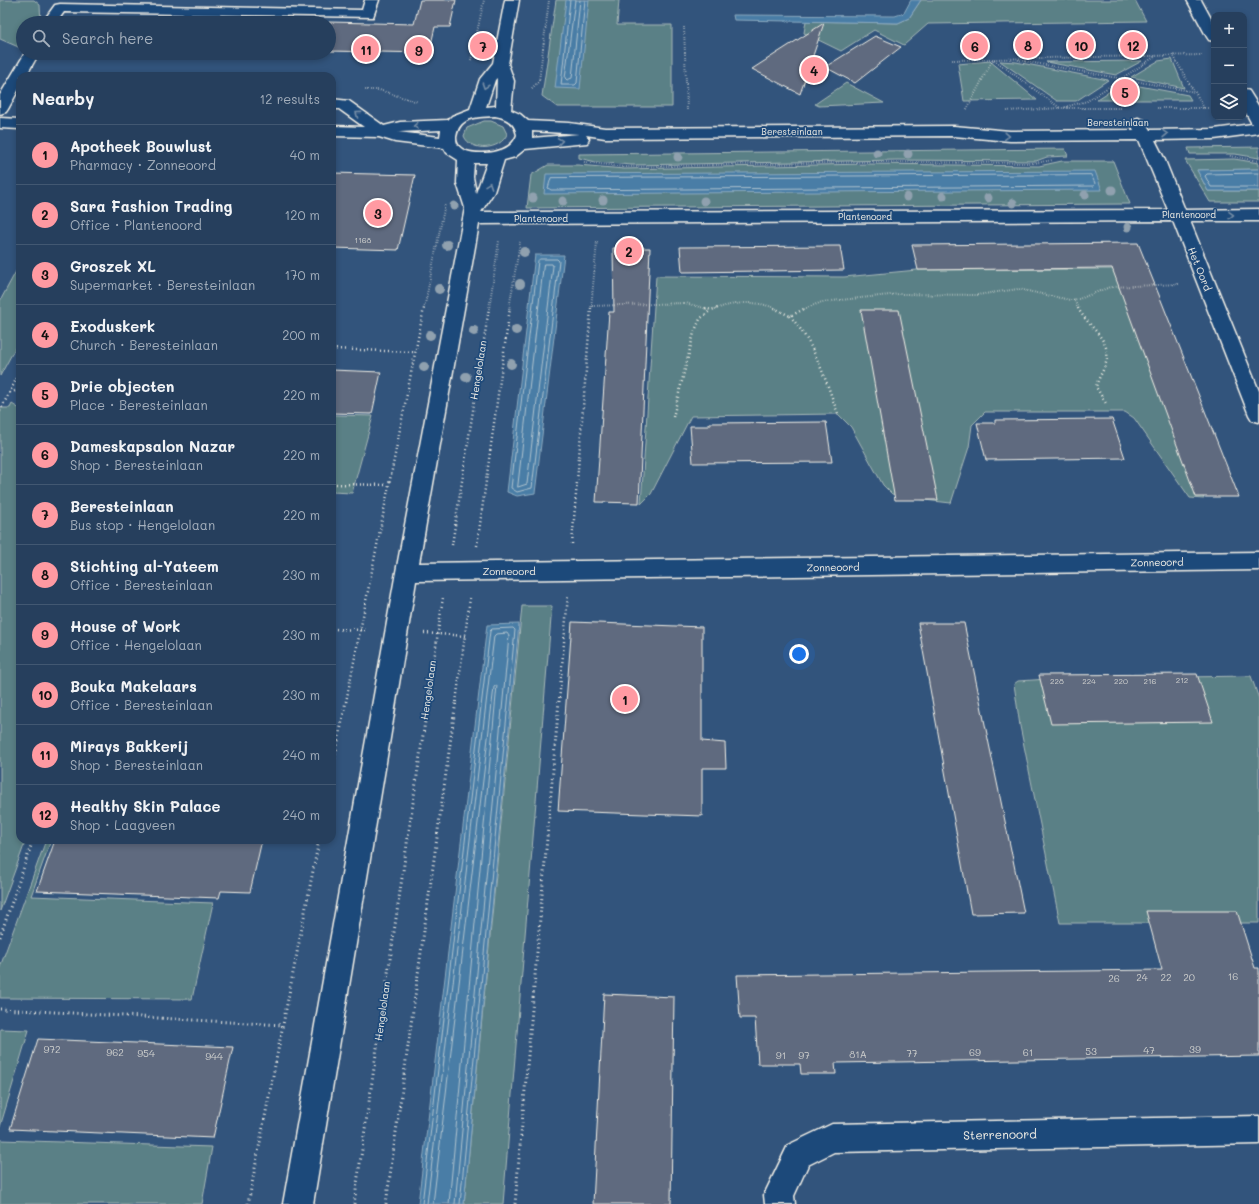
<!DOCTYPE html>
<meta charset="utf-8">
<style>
:root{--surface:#263f5d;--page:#2e4663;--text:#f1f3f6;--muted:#a4afbc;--line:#425872;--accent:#ff9aa2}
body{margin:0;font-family:Mali,sans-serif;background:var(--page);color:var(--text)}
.controls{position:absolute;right:12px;top:12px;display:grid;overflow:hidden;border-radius:8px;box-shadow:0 2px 6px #0003}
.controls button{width:36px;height:36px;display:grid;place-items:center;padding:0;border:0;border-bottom:1px solid var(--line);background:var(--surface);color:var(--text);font:20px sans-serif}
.you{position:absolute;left:799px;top:654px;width:14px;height:14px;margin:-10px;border:3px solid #fff;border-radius:50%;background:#1a73e8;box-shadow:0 0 0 6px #1a73e833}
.badge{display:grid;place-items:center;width:26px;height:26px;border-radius:50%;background:var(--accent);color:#111;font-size:13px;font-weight:700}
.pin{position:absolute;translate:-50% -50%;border:2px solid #fff;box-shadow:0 1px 4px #0006}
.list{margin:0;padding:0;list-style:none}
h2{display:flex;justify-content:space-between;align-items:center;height:52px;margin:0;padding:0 16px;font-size:17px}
h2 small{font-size:13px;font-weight:400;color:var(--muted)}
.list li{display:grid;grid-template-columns:26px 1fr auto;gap:12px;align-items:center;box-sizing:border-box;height:60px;padding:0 16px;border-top:1px solid var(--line)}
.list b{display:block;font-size:15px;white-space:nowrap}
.list p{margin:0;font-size:13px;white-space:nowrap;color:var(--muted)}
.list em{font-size:13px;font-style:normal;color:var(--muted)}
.icon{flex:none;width:22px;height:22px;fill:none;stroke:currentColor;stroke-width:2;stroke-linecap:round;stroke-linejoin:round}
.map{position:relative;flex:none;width:1259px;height:1204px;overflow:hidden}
.search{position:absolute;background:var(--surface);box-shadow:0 2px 6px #0003;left:16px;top:16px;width:320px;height:44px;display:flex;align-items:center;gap:10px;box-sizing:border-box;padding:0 14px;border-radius:22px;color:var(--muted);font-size:15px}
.panel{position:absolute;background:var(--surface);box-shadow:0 2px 6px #0003;left:16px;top:72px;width:320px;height:772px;border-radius:12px}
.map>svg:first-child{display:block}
</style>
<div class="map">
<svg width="1259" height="1204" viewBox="0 0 1259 1204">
<rect width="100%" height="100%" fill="#32547c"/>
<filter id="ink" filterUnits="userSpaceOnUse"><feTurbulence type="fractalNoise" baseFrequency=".025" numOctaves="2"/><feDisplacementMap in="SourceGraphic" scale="8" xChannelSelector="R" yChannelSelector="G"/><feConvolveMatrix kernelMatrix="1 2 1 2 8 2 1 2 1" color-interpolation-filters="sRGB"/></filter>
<g filter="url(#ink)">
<g fill="#5a8086" stroke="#a7b8b7">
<path d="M0 0H34L40 5 41 23H23V49L0 39Z"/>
<path d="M556 0H619L617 25H672V107H557L542 96Z"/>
<path d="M921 0H1135L1146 21 928 24 904 45 874 30 841 51 804 33 806 21 898 23 909 18Z"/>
<path d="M1172 59 1184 88 1131 77 1158 61Z"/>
<path d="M990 61 1037 100 964 101 958 64Z"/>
<path d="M1000 61 1016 62 1108 80 1076 101H1057Z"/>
<path d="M1142 61 1116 75 1046 62Z"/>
<path d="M846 83 884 103 819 106 815 104Z"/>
<path d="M1123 83 1188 95 1191 100H1096Z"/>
<path d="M484 121H491L503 126 507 134C501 150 471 153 464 136L467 128Z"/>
<path d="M1259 147V158L1235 154H1190L1188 148Z"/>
<path d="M1065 149 1068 156 1047 157 1036 161 897 160 632 165 596 162 579 158V154Z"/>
<path d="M1234 159 1259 163V169L1197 170 1208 191H1259V202H1210L1185 160Z"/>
<path d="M1062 161H1113L1130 204 527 208 531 175 548 165H578L624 169 868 164 1039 166Z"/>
<path d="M20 264V339L0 376V301Z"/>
<path d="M1121 269 1204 499 1190 498 1134 418 1125 412H985L972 425 969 447 951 503 907 498 892 494 883 485 851 427 838 414 691 416 651 494 641 504 656 276 844 277 917 270Z"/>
<path d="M12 404 20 409V840H26L0 911V408H10Z"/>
<path d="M332 415 373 416 352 493 332 492Z"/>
<path d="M522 606H552L503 1204H464Z"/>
<path d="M1251 676 1259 699V923H1060L1020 726 1014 684 1018 681 1049 679Z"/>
<path d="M46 840H51L31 896 213 903 192 999 0 998V967Z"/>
<path d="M0 1029 29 1030 0 1127Z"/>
<path d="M0 1140 212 1147 202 1204H0Z"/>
</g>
<g fill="#497da6" stroke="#8dabc0">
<path d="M566 0H589L580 89 555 88Z"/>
<path d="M911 0H921L909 18 898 23 734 20 733 15 895 16 904 13Z"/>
<path d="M1259 169V191H1208L1197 170Z"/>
<path d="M1095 171 1102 190 544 194 546 174Z"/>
<path d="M535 255H564L535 493 517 496 507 492Z"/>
<path d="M519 624 464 1204H418L487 625Z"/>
</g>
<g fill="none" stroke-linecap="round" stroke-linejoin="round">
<g stroke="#b0c3ce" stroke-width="1">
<path d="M570 0 561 85H575L577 83 585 0"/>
<path d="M575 0 565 78 567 80 572 78 580 0"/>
<path d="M1259 173 1207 174 1205 176 1211 187H1259"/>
<path d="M1091 175 1095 183 1094 186 551 190 548 188 551 178Z"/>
<path d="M540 259H557L559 261 532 488 517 492 511 488 538 261Z"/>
<path d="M544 264H552L553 266 527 484 518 487Z"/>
<path d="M422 1204 490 631 492 629 513 628 515 630 460 1204"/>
<path d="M427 1204 494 636 496 634 507 633 509 636 455 1204"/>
<path d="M433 1204 494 687 497 685 449 1204"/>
</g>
</g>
<g fill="#5f6b7f" stroke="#f4f1e8">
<path d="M420 0H456L450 27H435L429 53 329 51V22L414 24Z"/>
<path d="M824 23 800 94 752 69Z"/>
<path d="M875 36 901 47 855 83 825 67Z"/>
<path d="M332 173 415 175 398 250 332 248Z"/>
<path d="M1138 243 1159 295 1239 497H1196L1112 268 918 270 912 245Z"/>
<path d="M840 246 844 270 682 272 680 247Z"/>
<path d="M613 248H650L639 503 596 502 609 312H614Z"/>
<path d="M861 310H899L938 500H895Z"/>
<path d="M332 370 381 372 372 414 332 413Z"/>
<path d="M1112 419 1125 458 986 460 977 423H995V420Z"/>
<path d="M826 422 832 462 693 463 690 426H709V423Z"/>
<path d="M572 622 702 627V741L725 743 726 768H702V816L558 811Z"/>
<path d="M918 623H964L1024 913 971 914Z"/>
<path d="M1197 674 1213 722 1051 724 1039 675Z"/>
<path d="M55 840H262L250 892 221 891 219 898 37 891Z"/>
<path d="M1146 911H1237L1255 968H1259V1056L835 1063 836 1074H801L800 1064H758L755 1018H740L737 975 1162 970Z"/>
<path d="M604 994 674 997 671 1204H593Z"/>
<path d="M38 1039 233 1047 213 1138 10 1129Z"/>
</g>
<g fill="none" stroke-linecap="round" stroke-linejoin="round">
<defs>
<g id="minor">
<path d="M365 0H379L373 17 64 12 56 23H42L55 5 60 4 362 10Z"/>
<path d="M505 0H519L508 64 514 81 511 110 520 114 528 121 569 123 605 128 954 126 1010 131 1134 130 1130 123 1132 120 1138 118 1144 120 1150 130 1214 129 1252 124 1244 109V89L1249 91 1259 107V133L1214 139 1155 140 1164 158 1185 210 1259 209V221H1190L1259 391V422L1252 420 1249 415 1173 221 479 224 419 563 1259 552V570L416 581 313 1204H283L396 572 465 208 457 183 458 160 447 153 444 148 395 142 379 137 332 136V126L364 127 339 109H332V99L349 101 384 126 400 122 448 120 452 116 470 109 480 79 493 63ZM497 78 496 106 486 107 495 80ZM495 116C507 118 515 123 517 135 513 146 504 150 494 152 482 154 455 155 456 137 457 132 458 127 463 123 471 116 484 117 495 116ZM441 130 440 137 398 132H400ZM532 131 579 134 532 138ZM586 135 605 138 954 136 1010 141 1139 140 1168 210 481 212 494 192 504 160 515 157 525 149 587 143 589 139ZM474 163H487L476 193 473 177Z"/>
<path d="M1187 0H1201L1214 24V41L1209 40 1207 37Z"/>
<path d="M25 53H39L26 76H20V87L8 109 6 112 0 114V95Z"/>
<path d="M0 118 20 119V129L0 128Z"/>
<path d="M1259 1116V1144L834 1152 808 1165 794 1196 795 1204H765L764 1195 788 1145 832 1124Z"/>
</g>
</defs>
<use href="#minor" stroke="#f4f1e8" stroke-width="3"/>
<g stroke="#f4f1e8" stroke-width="2" stroke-dasharray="0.5 2" stroke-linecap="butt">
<path d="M684 27 687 110"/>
<path d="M1173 55 1194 92"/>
<path d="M471 60 484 0"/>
<path d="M952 60 993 59 1060 108"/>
<path d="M1018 60 1195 92 1204 108"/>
<path d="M532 88 539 81 549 0"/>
<path d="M365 90H379L418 102"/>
<path d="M1065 107 1087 101 1156 56"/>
<path d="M1157 108H1214"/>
<path d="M967 109 993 59 1202 55"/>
<path d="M1007 111 1061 108H1120"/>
<path d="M1230 156 1259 161"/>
<path d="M584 162 624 167 867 162 1035 163 1053 160"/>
<path d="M1074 299 1078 309"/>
<path d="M592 306 685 303 708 309"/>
<path d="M424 309 445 204"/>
<path d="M489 309 499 241"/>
<path d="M509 309 520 242"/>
<path d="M591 309 597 241"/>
<path d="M715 309C736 302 756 300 777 309"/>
<path d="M804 309 822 302 899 294 977 295 1018 289 1070 300 1079 299 1110 287 1179 284"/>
</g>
<g stroke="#f4f1e8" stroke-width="2.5" stroke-dasharray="1 3" stroke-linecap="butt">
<path d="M705 308 711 310 718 308"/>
<path d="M774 308 790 316 806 308"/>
<path d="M1078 308C1085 323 1110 339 1107 358 1106 368 1098 377 1096 387L1107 405"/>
<path d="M790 316C815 344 825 379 838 414"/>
<path d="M332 349 414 352"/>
<path d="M17 391 20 394"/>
<path d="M10 392 20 390"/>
<path d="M0 411 20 372"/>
<path d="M673 417 694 333 700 319 711 310"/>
<path d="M332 484 388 485"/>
<path d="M572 544 591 308"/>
<path d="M452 545 489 308"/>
<path d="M477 546 510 308"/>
<path d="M332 629 367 630"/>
<path d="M424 633 465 636"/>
<path d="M346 702 424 308"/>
<path d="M428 702 443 597"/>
<path d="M456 702 470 598"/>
<path d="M559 702 568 595"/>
</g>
<g stroke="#f4f1e8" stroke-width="3" stroke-dasharray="1 3.5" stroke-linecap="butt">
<path d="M332 772 346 701"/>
<path d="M0 937 33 840"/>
<path d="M0 1009 283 1025"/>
<path d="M248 1204 319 840"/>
<path d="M354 1204 428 701"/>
<path d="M386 1204 456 701"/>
<path d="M515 1204 559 701"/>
</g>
<use href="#minor" fill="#1f4a7a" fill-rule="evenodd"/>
</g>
<g fill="#90a1af">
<circle cx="877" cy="153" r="4.5"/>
<circle cx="908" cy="154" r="4.5"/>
<circle cx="678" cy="157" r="4.5"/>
<circle cx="1112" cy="190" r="4.5"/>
<circle cx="1085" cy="195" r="4.5"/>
<circle cx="943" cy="196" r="4.5"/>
<circle cx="907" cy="197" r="4.5"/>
<circle cx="533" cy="198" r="4.5"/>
<circle cx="988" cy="198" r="4.5"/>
<circle cx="603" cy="200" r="4.5"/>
<circle cx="563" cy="201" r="4.5"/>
<circle cx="704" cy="201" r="4.5"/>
<circle cx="1013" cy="203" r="4.5"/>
<circle cx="454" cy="206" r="4.5"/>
<circle cx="1128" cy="227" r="4.5"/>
<circle cx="447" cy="245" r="5"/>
<circle cx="524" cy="252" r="5"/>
<circle cx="520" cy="284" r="5"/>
<circle cx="439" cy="289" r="5"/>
<circle cx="516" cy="330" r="5"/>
<circle cx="474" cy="331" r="5"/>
<circle cx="430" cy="335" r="5"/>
<circle cx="511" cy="364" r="5"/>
<circle cx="424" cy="367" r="5"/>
<circle cx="466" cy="377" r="5"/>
</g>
<defs><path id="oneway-chevron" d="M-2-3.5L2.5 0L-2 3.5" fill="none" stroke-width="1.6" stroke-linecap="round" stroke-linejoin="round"/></defs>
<g stroke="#748da6">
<use href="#oneway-chevron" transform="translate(485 86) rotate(109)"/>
<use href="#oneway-chevron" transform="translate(358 114) rotate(-144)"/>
<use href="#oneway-chevron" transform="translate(416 126) rotate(176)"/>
<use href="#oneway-chevron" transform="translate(1165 134) rotate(-1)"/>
<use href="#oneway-chevron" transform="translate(1007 136) rotate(4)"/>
<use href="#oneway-chevron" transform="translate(560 141) rotate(-8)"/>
<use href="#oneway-chevron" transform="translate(489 185) rotate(-70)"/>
<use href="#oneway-chevron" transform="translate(1231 215) rotate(-1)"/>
</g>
</g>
<g text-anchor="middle" stroke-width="3.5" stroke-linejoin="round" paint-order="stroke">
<g font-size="8" fill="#cfd0ce">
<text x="363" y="243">1168</text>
<text x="1182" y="683">212</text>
<text x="1057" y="684">228</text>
<text x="1089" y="684">224</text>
<text x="1121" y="684">220</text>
<text x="1150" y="684">216</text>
</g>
<g font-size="9" fill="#f4f1e8" stroke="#1f4a7a">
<text x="1118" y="126">Beresteinlaan</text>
<text x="792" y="135">Beresteinlaan</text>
<text x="1189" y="218">Plantenoord</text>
<text x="865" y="220">Plantenoord</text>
<text x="541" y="222">Plantenoord</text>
</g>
<g font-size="10" fill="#f4f1e8" stroke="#1f4a7a">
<text transform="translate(1200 269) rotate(68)" y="4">Het Oord</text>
<text transform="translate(478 370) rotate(-81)" y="4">Hengelolaan</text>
<text transform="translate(1157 562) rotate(-1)" y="4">Zonneoord</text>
<text transform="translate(833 567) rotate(-1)" y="4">Zonneoord</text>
<text x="509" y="575">Zonneoord</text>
<text transform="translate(428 690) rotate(-82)" y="4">Hengelolaan</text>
<text transform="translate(382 1011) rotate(-82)" y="4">Hengelolaan</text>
</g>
<g font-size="10" fill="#cfd0ce">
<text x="1233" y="980">16</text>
<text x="1142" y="981">24</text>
<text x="1166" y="981">22</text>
<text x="1189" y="981">20</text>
<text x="1114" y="982">26</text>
<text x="52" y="1053">972</text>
<text x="1195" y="1053">39</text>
<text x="1149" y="1054">47</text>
<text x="1091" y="1055">53</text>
<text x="115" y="1056">962</text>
<text x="975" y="1056">69</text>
<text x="1028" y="1056">61</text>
<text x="146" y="1057">954</text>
<text x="912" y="1057">77</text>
<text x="858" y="1058">81A</text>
<text x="781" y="1059">91</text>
<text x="804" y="1059">97</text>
<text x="214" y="1060">944</text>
</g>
<g font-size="12" fill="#f4f1e8" stroke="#1f4a7a">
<text transform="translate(1000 1135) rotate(-1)" y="4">Sterrenoord</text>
</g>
</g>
</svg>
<div class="controls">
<button>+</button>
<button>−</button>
<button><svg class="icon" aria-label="layers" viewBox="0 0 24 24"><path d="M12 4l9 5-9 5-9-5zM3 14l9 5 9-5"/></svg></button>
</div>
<div class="you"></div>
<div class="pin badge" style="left:625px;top:699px">1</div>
<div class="pin badge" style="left:629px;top:251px">2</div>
<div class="pin badge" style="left:378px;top:213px">3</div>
<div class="pin badge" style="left:814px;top:70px">4</div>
<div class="pin badge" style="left:1125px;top:92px">5</div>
<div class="pin badge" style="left:975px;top:46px">6</div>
<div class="pin badge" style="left:483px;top:46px">7</div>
<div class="pin badge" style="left:1028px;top:45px">8</div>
<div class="pin badge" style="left:419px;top:50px">9</div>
<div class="pin badge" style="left:1081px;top:45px">10</div>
<div class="pin badge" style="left:366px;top:49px">11</div>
<div class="pin badge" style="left:1133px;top:45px">12</div>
<div class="search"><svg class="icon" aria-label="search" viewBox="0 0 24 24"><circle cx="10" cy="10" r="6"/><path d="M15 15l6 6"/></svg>Search here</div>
<section class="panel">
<h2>Nearby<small>12 results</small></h2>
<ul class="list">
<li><span class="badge">1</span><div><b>Apotheek Bouwlust</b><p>Pharmacy · Zonneoord</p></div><em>40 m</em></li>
<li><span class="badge">2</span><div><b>Sara Fashion Trading</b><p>Office · Plantenoord</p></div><em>120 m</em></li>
<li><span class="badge">3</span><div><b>Groszek XL</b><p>Supermarket · Beresteinlaan</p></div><em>170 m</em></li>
<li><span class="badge">4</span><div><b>Exoduskerk</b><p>Church · Beresteinlaan</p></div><em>200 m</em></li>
<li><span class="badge">5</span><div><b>Drie objecten</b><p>Place · Beresteinlaan</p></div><em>220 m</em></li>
<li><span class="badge">6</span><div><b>Dameskapsalon Nazar</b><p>Shop · Beresteinlaan</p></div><em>220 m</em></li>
<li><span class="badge">7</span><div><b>Beresteinlaan</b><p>Bus stop · Hengelolaan</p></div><em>220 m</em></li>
<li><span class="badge">8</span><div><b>Stichting al-Yateem</b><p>Office · Beresteinlaan</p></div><em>230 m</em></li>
<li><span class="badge">9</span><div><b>House of Work</b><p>Office · Hengelolaan</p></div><em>230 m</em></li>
<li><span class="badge">10</span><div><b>Bouka Makelaars</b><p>Office · Beresteinlaan</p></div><em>230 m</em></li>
<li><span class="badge">11</span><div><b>Mirays Bakkerij</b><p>Shop · Beresteinlaan</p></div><em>240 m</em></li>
<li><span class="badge">12</span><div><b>Healthy Skin Palace</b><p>Shop · Laagveen</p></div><em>240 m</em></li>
</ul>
</section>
</div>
